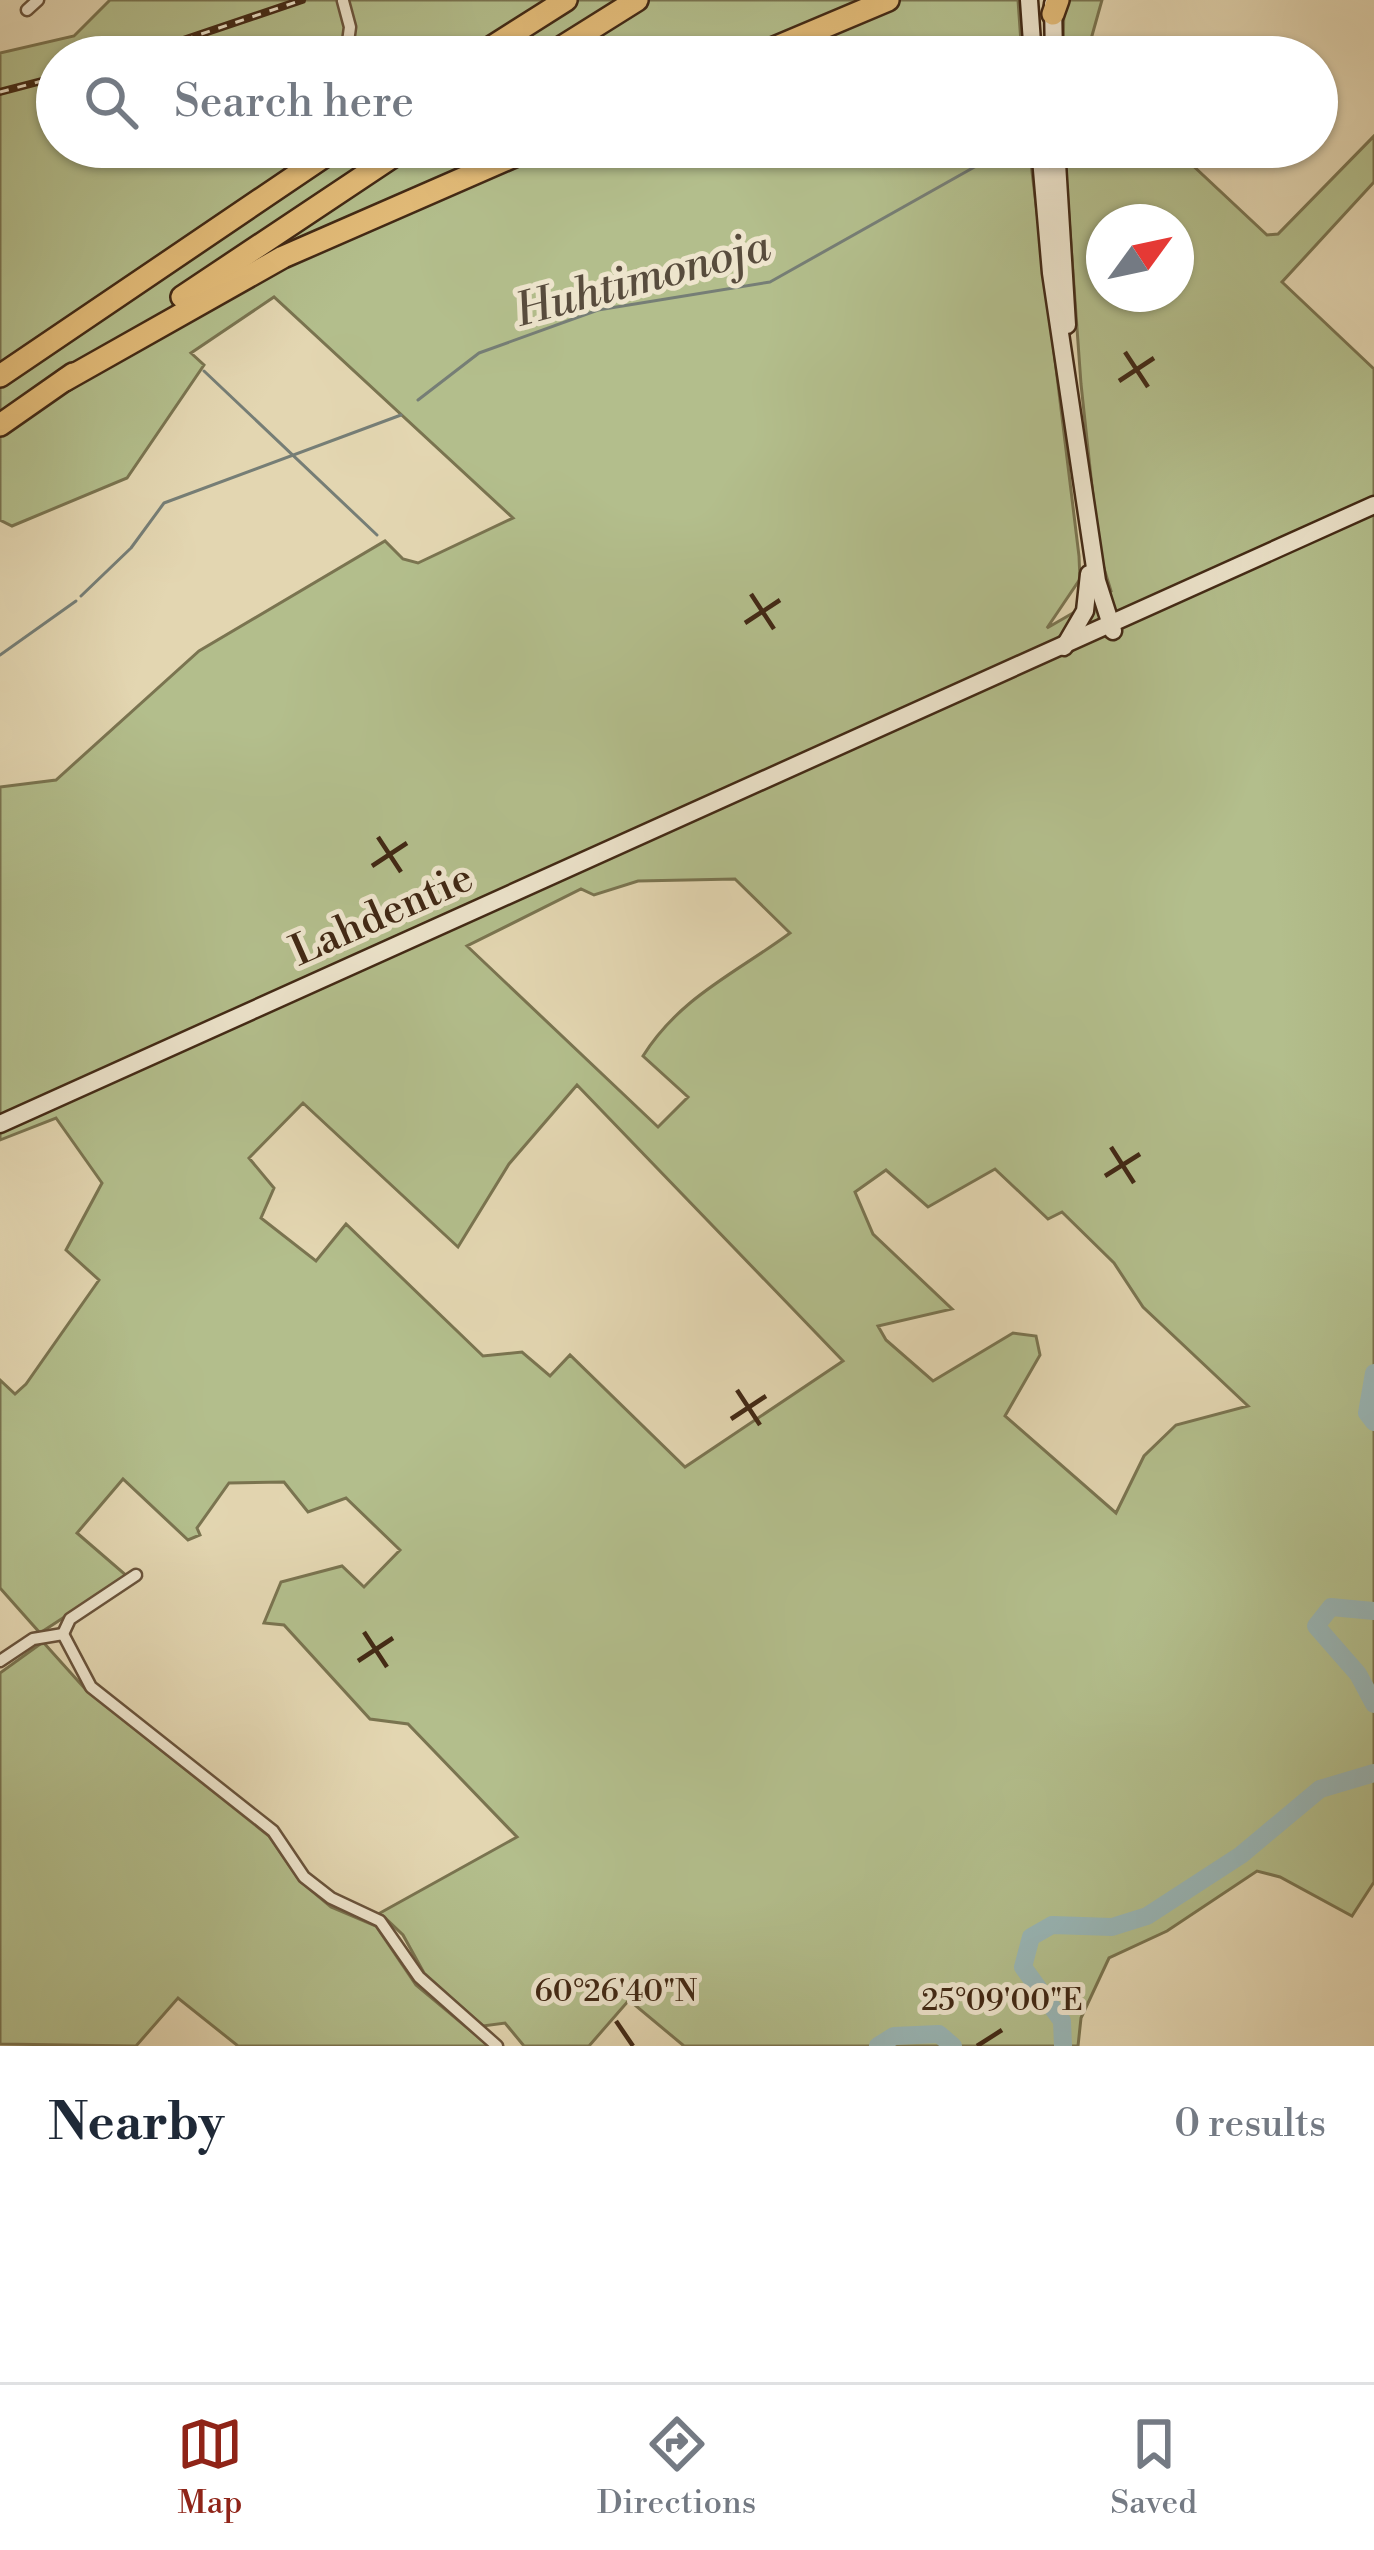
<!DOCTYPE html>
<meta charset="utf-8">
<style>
:root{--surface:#fff;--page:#f2f2f3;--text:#1f2937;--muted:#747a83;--line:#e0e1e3;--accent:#8f2418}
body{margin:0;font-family:"Libre Bodoni",serif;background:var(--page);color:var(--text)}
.compass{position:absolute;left:1086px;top:204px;width:108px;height:108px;border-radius:50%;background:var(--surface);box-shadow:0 3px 9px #0004;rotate:57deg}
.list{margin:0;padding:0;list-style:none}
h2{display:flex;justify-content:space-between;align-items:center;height:156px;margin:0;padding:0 48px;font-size:51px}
h2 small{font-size:39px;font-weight:400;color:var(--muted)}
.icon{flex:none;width:66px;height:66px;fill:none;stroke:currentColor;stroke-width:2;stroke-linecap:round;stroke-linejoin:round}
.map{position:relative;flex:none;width:1374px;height:2046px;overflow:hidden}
.search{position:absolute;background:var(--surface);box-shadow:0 3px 9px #0004;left:36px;right:36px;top:36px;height:132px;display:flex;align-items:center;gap:30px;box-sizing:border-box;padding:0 42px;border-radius:66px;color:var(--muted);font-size:45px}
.sheet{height:336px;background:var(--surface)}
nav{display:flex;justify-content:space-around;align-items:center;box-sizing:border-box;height:168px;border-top:3px solid var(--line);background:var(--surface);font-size:33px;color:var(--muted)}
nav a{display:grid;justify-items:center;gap:6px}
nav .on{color:var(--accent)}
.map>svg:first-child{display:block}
</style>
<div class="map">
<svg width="1374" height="2046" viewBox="0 0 1374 2046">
<rect width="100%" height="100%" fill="#e3d6b1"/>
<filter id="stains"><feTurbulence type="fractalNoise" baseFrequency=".00167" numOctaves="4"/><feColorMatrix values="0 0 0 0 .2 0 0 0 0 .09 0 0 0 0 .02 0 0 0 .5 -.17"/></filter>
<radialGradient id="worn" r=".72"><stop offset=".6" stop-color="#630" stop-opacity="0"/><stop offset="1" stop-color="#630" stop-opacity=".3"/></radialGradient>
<g fill="#b3be8c" stroke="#7a7450" stroke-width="3" fill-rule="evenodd">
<path d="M110 0H1018L1022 57H57V147H1029L1079 556 1080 579 1047 628 1111 591 1099 552 1081 384 1064 147H1083L1085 159 1114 156 1122 147H1173L1267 235 1278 234 1374 136V182L1282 282 1374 369V1882L1352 1916 1280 1877 1257 1871 1167 1931 1109 1958 1081 2018 1078 2046H684L629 2000 589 2046H524L505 2023 483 2026 424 1973 403 1935 380 1913 517 1837 408 1724 370 1719 284 1625 264 1623 281 1582 342 1566 364 1587 400 1550 346 1498 308 1512 284 1482 229 1483 197 1528 200 1535 188 1540 123 1479 77 1533 127 1576 40 1633 0 1588V1380L15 1394 26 1384 99 1280 66 1250 102 1183 56 1118 0 1140V787L56 780 199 651 385 541 403 559 418 563 513 518 274 297 191 353 204 365 127 478 12 526 0 520V53L74 36ZM1104 222H1176V294H1104ZM735 879 790 933C736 973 680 997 643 1056L688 1097 658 1127 467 946 581 889 594 895 638 881ZM577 1085 843 1361 685 1467 570 1355 550 1376 522 1352 483 1356 346 1224 316 1261 261 1218 274 1188 249 1158 303 1103 458 1247 509 1164ZM995 1169 1048 1219 1062 1212 1114 1263 1143 1307 1248 1406 1176 1425 1144 1456 1116 1513 1005 1416 1040 1355 1036 1336 1013 1333 933 1381 886 1340 878 1326 952 1309 873 1234 855 1192 886 1170 928 1207Z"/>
<path d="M1064 0H1102L1086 57H1063Z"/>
<path d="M43 1642 87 1691 269 1836 300 1881 331 1907 376 1926 416 1985 489 2046H238L178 1998 136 2046 0 2044V1673Z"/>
</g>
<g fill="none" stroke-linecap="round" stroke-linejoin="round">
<g stroke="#767e76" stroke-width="3">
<path d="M204 371 377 535"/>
<path d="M418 400 479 353 598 310 770 282 1010 147"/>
<path d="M81 596 131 548 164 503 401 415"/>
<path d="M0 655 76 601"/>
</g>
<g stroke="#99b6b6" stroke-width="18">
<path d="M1374 1373 1367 1413 1374 1422"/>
<path d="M1374 1611 1331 1607 1316 1626 1358 1674 1374 1704"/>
<path d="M878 2046 894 2036 939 2034 953 2046"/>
<path d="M1063 2046 1062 2021 1023 1967 1031 1937 1052 1925 1112 1927 1147 1916 1241 1855 1320 1789 1374 1773"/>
</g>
<defs>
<g id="street">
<path d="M343 1 350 27 346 57"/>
<path d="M27 10 38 0"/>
<path d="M63 1634 91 1687 273 1831 304 1877 331 1898 380 1921 419 1977 497 2046"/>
<path d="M63 1634 70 1619 136 1575"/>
<path d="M0 1661 33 1639 63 1634"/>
</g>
<g id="secondary">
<path d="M1029 0 1033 57"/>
<path d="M1053 4 1054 57"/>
<path d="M1040 147 1051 273 1097 581 1113 631"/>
<path d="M1056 147 1067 325"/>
<path d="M1064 647 1085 611 1089 574"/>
<path d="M0 1124 1374 505"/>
</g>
<g id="highway">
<path d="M1053 14 1058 0"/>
<path d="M476 57 566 0"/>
<path d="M546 57 637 0"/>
<path d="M753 57 888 0"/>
<path d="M182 297 407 147"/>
<path d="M0 376 338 147"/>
<path d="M65 380 283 257 535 147"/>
<path d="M0 425 73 374"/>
</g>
</defs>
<use href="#street" stroke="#6a543c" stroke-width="15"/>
<use href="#secondary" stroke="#422915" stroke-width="21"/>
<use href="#highway" stroke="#422915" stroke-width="26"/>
<use href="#street" stroke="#ede4cc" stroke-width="10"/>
<use href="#secondary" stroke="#ede4cc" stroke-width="16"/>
<use href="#highway" stroke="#e2bb78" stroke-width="21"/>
<defs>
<g id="rail">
<path d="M133 57 302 0"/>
<path d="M0 92 57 77"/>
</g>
</defs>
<use href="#rail" stroke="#422915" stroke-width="8"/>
<use href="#rail" stroke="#ede4cc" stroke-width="3" stroke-dasharray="9" stroke-linecap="butt"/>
</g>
<path fill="none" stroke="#422915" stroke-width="4.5" d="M1125 352 1148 387M1119 381 1154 358M751 594 774 629M745 623 780 600M378 837 401 872M372 866 407 843M1111 1147 1134 1183M1105 1176 1140 1154M737 1390 760 1425M731 1419 766 1396M364 1632 387 1667M358 1661 393 1638M616 2021 633 2046M977 2046 1002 2030"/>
<g text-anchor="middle" stroke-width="10" stroke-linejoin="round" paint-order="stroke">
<g font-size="42" fill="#422915" stroke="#ede4cc">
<text transform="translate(381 913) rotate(-24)" y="15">Lahdentie</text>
</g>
<g font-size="45" font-style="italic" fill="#584c3d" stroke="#ede4cc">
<text transform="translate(642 277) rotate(-15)" y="16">Huhtimonoja</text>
</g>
</g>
<g font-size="30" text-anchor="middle" fill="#422915" stroke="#ede4cc" stroke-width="10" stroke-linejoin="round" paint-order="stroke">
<text x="616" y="2001">60°26'40"N</text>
<text x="1002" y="2010">25°09'00"E</text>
</g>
<rect width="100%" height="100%" filter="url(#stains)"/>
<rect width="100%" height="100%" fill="url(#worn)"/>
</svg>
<svg class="compass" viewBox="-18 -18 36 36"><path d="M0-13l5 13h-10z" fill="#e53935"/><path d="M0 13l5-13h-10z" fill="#747a83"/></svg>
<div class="search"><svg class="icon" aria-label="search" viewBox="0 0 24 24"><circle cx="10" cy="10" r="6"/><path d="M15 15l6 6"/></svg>Search here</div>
</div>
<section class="sheet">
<h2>Nearby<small>0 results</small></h2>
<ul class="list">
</ul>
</section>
<nav>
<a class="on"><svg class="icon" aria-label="map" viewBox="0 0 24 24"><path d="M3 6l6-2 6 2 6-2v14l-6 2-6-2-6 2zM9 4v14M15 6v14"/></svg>Map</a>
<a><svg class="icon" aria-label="directions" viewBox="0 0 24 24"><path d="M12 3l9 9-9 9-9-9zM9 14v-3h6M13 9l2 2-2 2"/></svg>Directions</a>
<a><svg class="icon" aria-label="saved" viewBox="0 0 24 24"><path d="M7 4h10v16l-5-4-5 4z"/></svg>Saved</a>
</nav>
